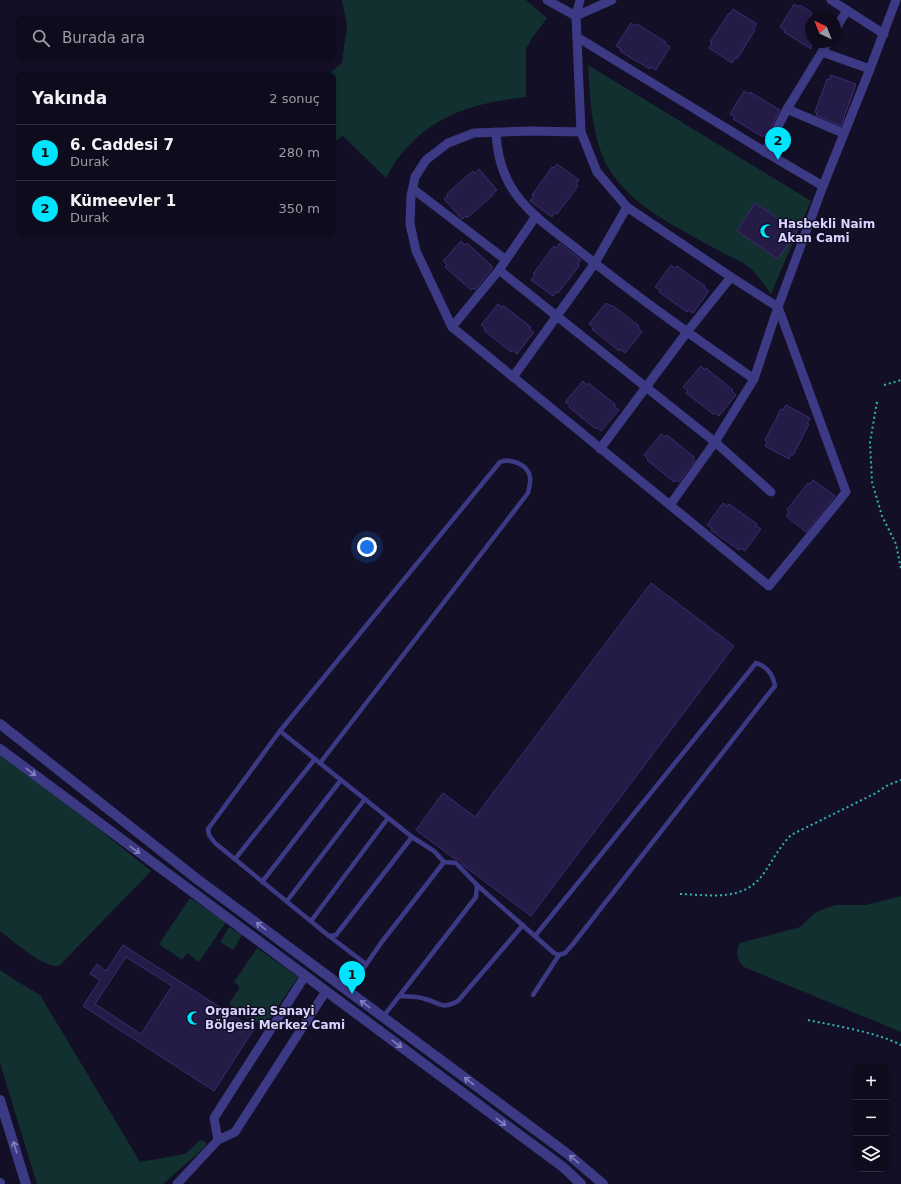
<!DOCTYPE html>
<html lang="tr">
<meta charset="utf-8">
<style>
:root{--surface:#0e0b1c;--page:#171425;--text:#f1f3f6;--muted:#9b9ba3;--line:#2e2b3b;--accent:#00e5ff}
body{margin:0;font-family:"DejaVu Sans",sans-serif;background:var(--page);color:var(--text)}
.controls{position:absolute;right:12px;bottom:12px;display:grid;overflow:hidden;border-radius:8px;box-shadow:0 2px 6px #0003}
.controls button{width:36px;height:36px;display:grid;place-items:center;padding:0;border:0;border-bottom:1px solid var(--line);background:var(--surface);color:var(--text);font:20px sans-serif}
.compass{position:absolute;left:805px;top:12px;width:36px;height:36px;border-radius:50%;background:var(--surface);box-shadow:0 2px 6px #0003;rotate:317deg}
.you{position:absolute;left:367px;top:547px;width:14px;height:14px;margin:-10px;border:3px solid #fff;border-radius:50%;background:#1a73e8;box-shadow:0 0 0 6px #1a73e833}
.badge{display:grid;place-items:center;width:26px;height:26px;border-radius:50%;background:var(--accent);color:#111;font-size:13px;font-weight:700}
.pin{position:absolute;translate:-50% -33px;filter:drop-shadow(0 1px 2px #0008)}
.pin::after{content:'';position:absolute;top:21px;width:14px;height:12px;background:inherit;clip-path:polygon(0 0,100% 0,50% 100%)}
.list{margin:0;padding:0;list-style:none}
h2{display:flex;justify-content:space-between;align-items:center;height:52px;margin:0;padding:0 16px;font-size:17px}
h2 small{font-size:13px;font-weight:400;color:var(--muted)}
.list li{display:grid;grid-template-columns:26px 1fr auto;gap:12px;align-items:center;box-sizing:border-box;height:56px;padding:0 16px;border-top:1px solid var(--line)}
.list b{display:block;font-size:15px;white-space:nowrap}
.list p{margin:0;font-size:13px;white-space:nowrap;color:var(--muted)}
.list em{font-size:13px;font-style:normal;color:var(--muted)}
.icon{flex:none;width:22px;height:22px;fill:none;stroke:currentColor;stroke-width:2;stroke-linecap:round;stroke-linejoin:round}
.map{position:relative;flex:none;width:901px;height:1184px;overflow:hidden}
.search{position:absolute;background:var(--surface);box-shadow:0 2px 6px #0003;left:16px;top:16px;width:320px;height:44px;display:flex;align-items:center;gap:10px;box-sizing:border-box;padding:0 14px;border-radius:8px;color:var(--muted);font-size:15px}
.panel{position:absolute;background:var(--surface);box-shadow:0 2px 6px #0003;left:16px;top:72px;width:320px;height:164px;border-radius:8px}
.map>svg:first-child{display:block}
</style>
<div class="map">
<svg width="901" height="1184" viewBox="0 0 901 1184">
<rect width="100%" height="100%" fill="#130f26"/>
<g fill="#12302f">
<path d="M342 0H526L547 18 532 38 526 49V97C511 99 495 101 480 105 438 116 406 139 386 178L343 136 333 142V75H327L342 63 347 25Z"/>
<path d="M588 65 811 201 771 294C765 286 758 275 750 268 742 261 730 257 721 252 678 227 622 204 602 155 591 127 590 95 588 65Z"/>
<path d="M0 755 95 826 151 871 59 966C43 968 13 941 0 931Z"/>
<path d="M901 896V1032L744 967C737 960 735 952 740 943L800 927 816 912 835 905H866Z"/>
<path d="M190 898 226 922 199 962 187 953 182 960 159 944Z"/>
<path d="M229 927 242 935 233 950 220 942Z"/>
<path d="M257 948 298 977 264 1027 229 1004 240 987 234 982Z"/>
<path d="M0 970 15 980 40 995 140 1162 185 1154 200 1140 206 1142V1145L204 1148 163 1184H37L0 1063Z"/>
</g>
<g fill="#241b47" stroke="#3b2d73" fill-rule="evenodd">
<path d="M794 4 799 7 800 5 811 12V49L784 32 785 30 780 27Z"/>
<path d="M733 9 757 24 754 28 755 30 737 59 735 58 732 63 709 48 712 43 710 42 729 13 730 14Z"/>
<path d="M631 23 636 26 637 24 666 42 665 44 670 47 656 70 651 67 650 69 631 58 620 51 621 49 616 46Z"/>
<path d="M831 75 856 84 841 126 816 115 817 113 815 112 827 79 829 80Z"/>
<path d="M744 91 749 94 750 92 780 110 766 137 764 135 763 137 733 119 735 117 730 114Z"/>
<path d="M557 164 579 180 576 184 578 186 557 214 555 212 552 217 530 201 534 196 532 195 552 167 554 168Z"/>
<path d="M479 169 497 190 492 194 493 195 467 218 466 216 462 219 444 199 448 196 447 194 461 181 473 171 475 173Z"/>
<path d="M755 203 797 231 778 259 737 231Z"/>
<path d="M461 241 465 245 467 243 492 266 491 268 492 269 475 290 473 288 471 290 445 267 447 265 443 261Z"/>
<path d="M560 243 581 260 578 264 579 266 558 293 556 292 553 296 531 280 535 275 533 274 554 246 556 248Z"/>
<path d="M671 265 675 268 677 266 695 279 705 286 704 288 709 291 693 313 688 310 687 312 659 292 660 290 655 287Z"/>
<path d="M606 303 611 306 612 305 639 326 638 328 642 332 625 353 620 349 619 351 603 338 592 329 594 328 589 324Z"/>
<path d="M498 304 502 307 504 306 531 327 529 329 534 332 517 354 512 350 511 352 492 337 484 330 485 328 481 325Z"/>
<path d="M701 366 705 370 706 368 733 390 732 391 736 395 719 416 715 413 713 414 686 393 688 391 683 387Z"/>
<path d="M583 381 587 385 588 383 615 404 614 406 619 410 601 431 597 427 596 429 587 422 569 407 570 406 565 402Z"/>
<path d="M786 405 810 418 807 423 809 424 793 455 791 454 789 459 765 446 767 441 765 440 776 419 781 409 783 410Z"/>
<path d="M661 434 665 437 667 435 694 457 693 458 695 460 679 482 676 480 674 482 647 460 648 459 644 455Z"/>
<path d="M813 480 835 496 806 532 786 516 789 512 787 510 808 483 810 484Z"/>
<path d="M723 503 727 506 729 504 757 524 756 526 761 529 745 551 740 548 739 550 719 536 711 530 712 528 707 525Z"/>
<path d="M651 583 734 646 531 916 464 866 459 860 455 859 416 830 443 793 475 817Z"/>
<path d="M123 945 254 1029 214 1091 83 1006 100 980 90 974 97 964 106 971ZM126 957 172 986 141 1034 95 1004Z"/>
</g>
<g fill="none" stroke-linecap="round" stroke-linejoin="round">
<g stroke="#2fb8b0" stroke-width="2" stroke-dasharray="2 3" stroke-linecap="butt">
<path d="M884 385 901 380"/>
<path d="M877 402 870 442 872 482 882 516 896 544 901 569"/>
<path d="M680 894C711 895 744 902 764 873 773 860 780 846 791 835L876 793 888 785 901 780"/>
<path d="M808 1020C836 1026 876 1032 901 1045"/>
</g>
<g stroke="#3d3a85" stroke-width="4.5">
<path d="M280 731 412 837 434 851 444 862"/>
<path d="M320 763 528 493C529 488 531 481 530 477 528 464 510 458 500 462L280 731 208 829 209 835 215 843 329 936 336 935 412 837"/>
<path d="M235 859 315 759"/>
<path d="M262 882 341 780"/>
<path d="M477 885 554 953 559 955 565 953 573 944 770 692 775 686C773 674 766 666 756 663L535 936"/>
<path d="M287 901 365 799"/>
<path d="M311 921 388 818"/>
<path d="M329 936 366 964"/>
<path d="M348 991 381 943 444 862 456 863 477 885 476 897 383 1017"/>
<path d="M533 995 559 955"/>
<path d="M400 996C408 997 418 996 425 999 441 1003 441 1010 458 1001L523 925"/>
</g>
<g stroke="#3d3a85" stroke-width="9">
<path d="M547 0 576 16"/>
<path d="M580 0 576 16 581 132 597 172 627 207 731 277 778 307 846 492 769 586 452 327 416 251 410 224 411 196 415 177 426 160 448 143 474 133 531 131 581 132"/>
<path d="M831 0 884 34"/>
<path d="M576 16 612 0"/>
<path d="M835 30 847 10"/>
<path d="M577 37 765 152 823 186"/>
<path d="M822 52 870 69"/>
<path d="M787 109 843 133"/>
<path d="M496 132C497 156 503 178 518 197 534 218 557 233 577 249 634 295 694 337 754 379"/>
<path d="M765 152 787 109 828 42"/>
<path d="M413 189 506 260"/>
<path d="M499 270 715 442 771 492"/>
<path d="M452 327 499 270 536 216"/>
<path d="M513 377 595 263 627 207"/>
<path d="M600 449 687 332 731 277"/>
<path d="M670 505 715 442 754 379 778 307 823 186 870 69 896 0"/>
<path d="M218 1140 214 1118 305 976"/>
<path d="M177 1184 218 1140 235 1132 326 991"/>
</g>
<g stroke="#3d3a85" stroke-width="10">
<path d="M0 724 197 879 569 1155 603 1184"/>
<path d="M0 749 563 1167 581 1184"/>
<path d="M0 1100 26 1184"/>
<path d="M0 1183V1184"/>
</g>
</g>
<defs><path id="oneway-shaft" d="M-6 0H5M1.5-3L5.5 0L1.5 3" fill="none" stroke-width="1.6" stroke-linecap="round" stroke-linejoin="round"/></defs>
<g stroke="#837fbc">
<use href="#oneway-shaft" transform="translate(31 772) rotate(37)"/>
<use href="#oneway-shaft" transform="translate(135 850) rotate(37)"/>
<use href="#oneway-shaft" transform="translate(261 926) rotate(-143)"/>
<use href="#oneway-shaft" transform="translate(365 1004) rotate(-143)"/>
<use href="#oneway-shaft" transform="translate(397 1044) rotate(37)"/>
<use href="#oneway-shaft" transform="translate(469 1081) rotate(-143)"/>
<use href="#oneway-shaft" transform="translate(501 1122) rotate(37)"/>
<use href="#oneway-shaft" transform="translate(15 1147) rotate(-107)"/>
<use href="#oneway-shaft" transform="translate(574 1159) rotate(-140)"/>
</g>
<defs>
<symbol id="mosque-bare" viewBox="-9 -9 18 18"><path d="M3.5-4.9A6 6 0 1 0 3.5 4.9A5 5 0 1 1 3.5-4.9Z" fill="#00e5ff" stroke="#130f26" stroke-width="2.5" paint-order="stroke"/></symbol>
</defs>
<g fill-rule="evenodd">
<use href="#mosque-bare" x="757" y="221" width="20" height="20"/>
<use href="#mosque-bare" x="184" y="1008" width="20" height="20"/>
</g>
<g text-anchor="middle" stroke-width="3" stroke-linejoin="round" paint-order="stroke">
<g font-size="12" font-weight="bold" fill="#d9d4ff" stroke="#130f26" text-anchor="start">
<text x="778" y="228">Hasbekli Naim<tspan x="778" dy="14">Akan Cami</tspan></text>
<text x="205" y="1015">Organize Sanayi<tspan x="205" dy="14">Bölgesi Merkez Cami</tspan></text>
</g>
</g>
</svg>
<div class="controls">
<button>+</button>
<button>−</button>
<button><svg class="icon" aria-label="layers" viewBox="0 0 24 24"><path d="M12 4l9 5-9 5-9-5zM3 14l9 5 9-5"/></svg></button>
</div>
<svg class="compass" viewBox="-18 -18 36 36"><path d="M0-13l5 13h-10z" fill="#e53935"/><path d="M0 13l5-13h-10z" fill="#9b9ba3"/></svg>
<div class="you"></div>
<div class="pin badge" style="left:352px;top:994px">1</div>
<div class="pin badge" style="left:778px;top:160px">2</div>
<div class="search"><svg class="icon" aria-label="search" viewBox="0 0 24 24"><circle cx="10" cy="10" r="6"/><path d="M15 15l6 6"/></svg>Burada ara</div>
<section class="panel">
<h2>Yakında<small>2 sonuç</small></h2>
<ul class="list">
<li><span class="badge">1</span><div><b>6. Caddesi 7</b><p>Durak</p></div><em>280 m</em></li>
<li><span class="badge">2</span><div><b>Kümeevler 1</b><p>Durak</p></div><em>350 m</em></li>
</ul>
</section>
</div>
